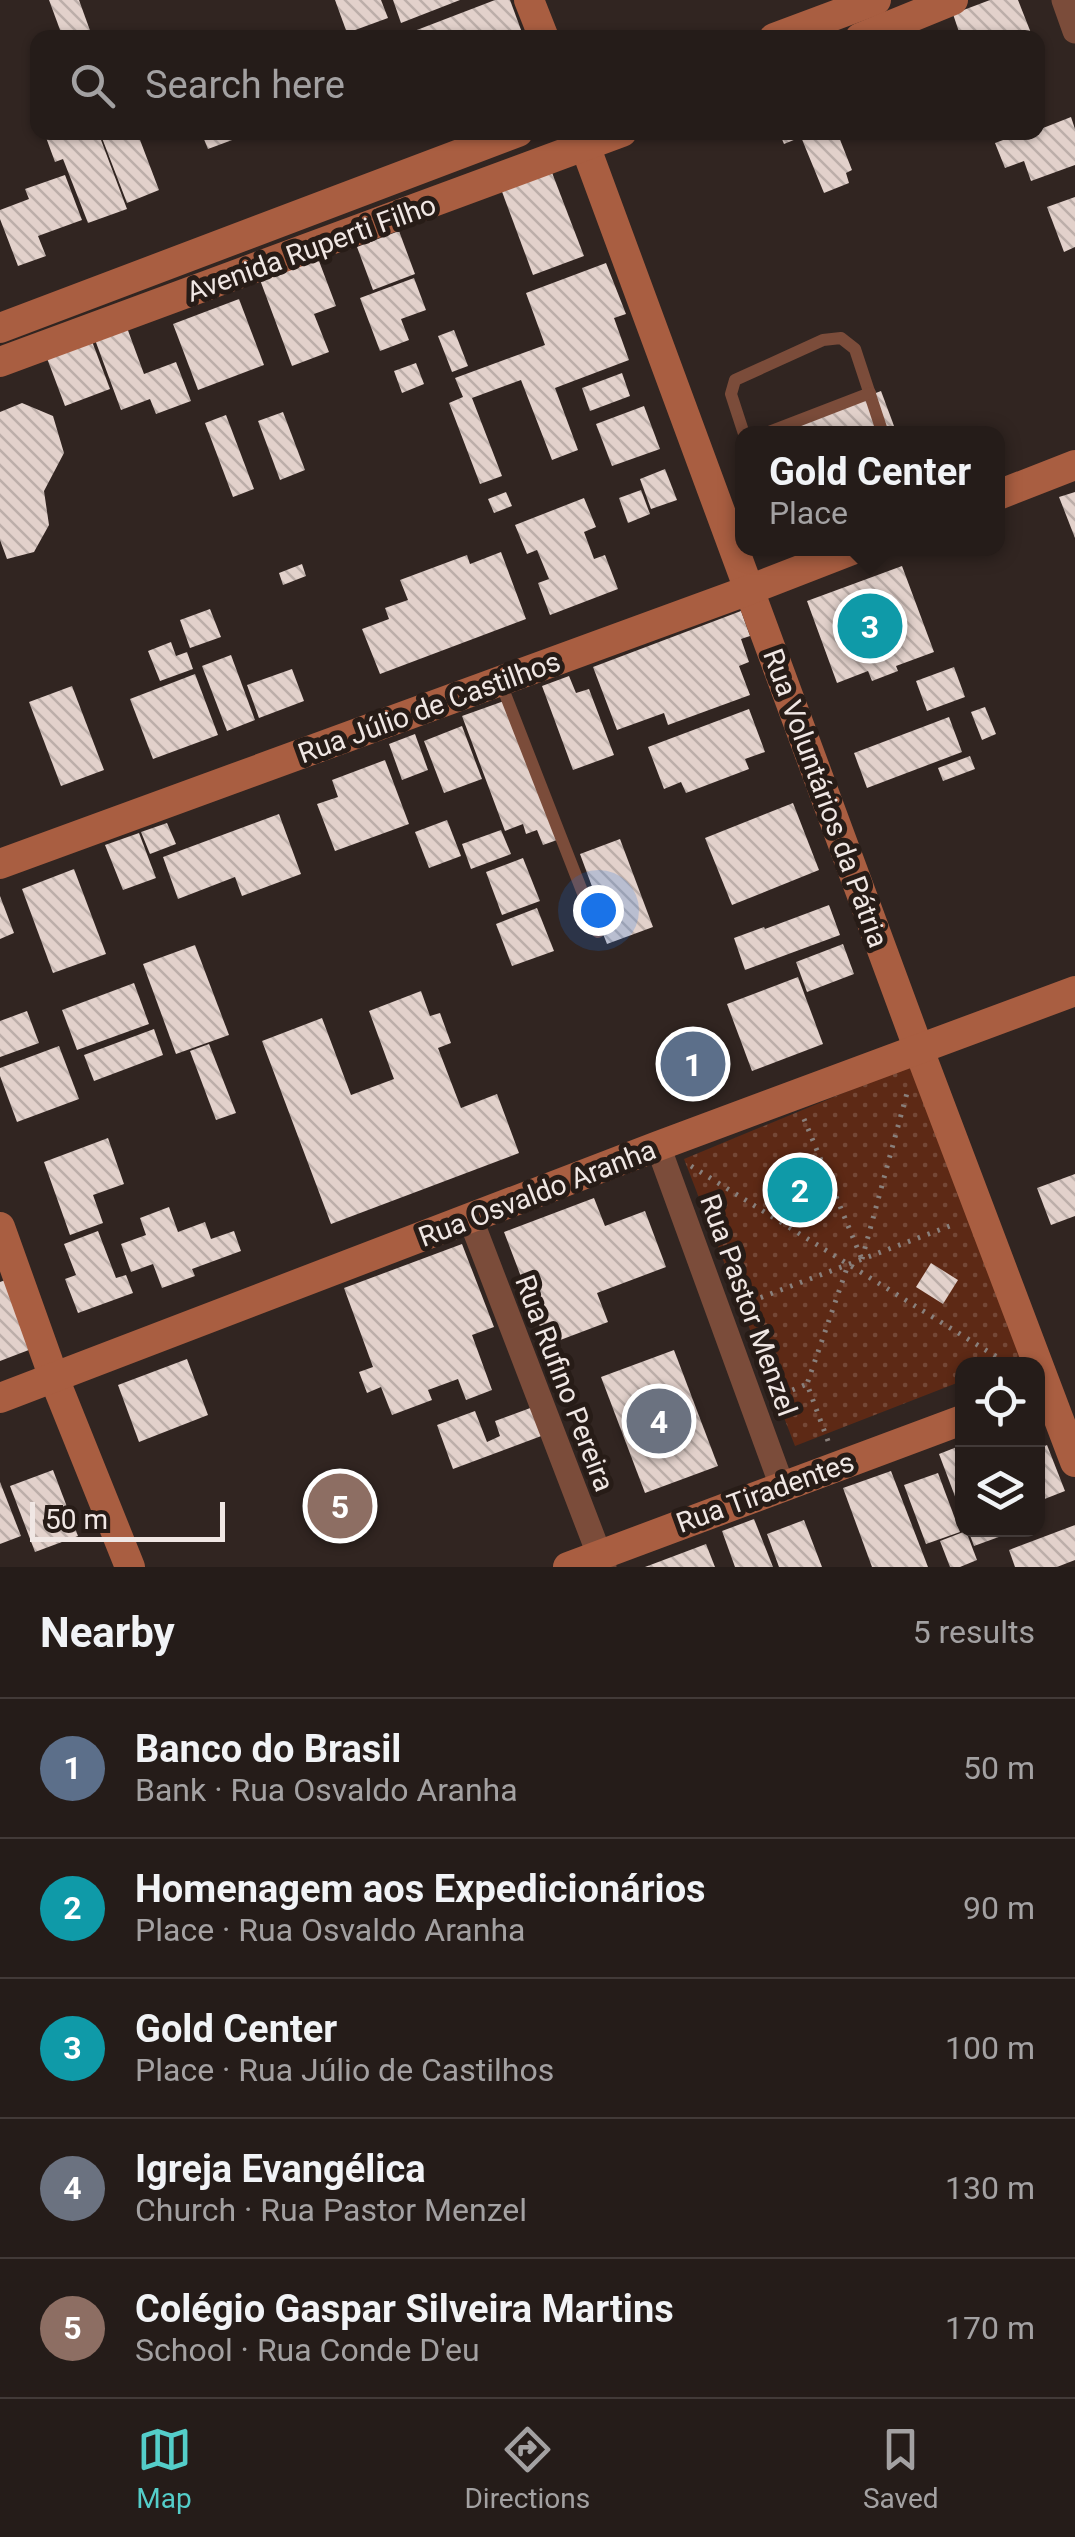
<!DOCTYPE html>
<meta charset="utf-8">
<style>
:root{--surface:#251c19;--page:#312926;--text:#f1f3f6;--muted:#a3a1a2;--line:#423a38;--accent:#54cdc9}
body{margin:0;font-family:Roboto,sans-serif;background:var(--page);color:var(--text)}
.controls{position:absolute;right:30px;bottom:30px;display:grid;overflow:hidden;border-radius:20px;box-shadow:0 2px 8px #0004}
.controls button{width:90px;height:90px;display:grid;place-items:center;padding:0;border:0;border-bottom:2px solid var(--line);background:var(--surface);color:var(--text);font:50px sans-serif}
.scale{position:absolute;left:30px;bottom:25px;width:195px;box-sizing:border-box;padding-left:10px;border:5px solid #f0e7e4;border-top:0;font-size:28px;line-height:35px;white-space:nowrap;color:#f0e7e4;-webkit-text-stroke:8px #271c17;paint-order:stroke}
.you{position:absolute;left:598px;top:910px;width:35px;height:35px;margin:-25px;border:8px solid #fff;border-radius:50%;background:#1a73e8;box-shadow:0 0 0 15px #1a73e833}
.badge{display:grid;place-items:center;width:65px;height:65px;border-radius:50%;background:var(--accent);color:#fff;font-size:32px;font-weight:700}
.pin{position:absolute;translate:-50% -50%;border:5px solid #fff;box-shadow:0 2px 10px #0006}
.popup{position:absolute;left:735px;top:426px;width:270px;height:130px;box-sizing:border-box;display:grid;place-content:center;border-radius:20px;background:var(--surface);filter:drop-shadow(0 2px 8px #0005);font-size:32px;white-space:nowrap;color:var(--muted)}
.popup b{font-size:38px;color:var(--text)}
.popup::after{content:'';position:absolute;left:50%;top:100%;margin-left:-20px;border:20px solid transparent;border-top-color:var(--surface)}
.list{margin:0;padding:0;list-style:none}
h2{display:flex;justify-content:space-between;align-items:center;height:130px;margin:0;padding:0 40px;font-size:42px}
h2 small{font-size:32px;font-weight:400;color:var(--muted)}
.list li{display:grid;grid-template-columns:65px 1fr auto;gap:30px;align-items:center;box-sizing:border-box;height:140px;padding:0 40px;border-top:2px solid var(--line)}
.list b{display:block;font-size:38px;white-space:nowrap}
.list p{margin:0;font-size:32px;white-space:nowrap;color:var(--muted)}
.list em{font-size:32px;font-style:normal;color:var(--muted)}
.icon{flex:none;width:55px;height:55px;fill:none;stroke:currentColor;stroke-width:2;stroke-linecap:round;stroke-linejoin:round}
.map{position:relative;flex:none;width:1075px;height:1567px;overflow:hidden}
.search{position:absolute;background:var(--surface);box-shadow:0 2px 8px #0004;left:30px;right:30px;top:30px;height:110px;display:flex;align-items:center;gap:25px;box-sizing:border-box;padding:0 35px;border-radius:20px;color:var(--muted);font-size:38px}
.sheet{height:830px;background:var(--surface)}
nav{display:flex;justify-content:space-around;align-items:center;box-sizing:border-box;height:140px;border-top:2px solid var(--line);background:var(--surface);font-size:28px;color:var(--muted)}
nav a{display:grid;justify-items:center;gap:5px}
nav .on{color:var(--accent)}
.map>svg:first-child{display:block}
</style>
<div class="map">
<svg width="1075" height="1567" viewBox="0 0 1075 1567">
<defs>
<pattern id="park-dots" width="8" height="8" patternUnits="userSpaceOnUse" patternTransform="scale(2.5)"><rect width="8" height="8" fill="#5d2915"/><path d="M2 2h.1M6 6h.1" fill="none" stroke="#754837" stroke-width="1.8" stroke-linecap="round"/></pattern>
<pattern id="building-back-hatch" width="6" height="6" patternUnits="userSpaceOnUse" patternTransform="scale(2.5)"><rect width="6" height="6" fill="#e2d1cb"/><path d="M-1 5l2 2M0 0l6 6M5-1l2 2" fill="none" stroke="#bcaea9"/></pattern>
</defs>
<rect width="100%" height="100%" fill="#312521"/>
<path fill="url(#park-dots)" d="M911 1065 1023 1358 1006 1364H962V1381L795 1446 684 1159Z"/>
<g fill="url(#building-back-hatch)">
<path d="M49 0H79L92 36 63 38Z"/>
<path d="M335 0H381L388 18 347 33Z"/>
<path d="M393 0H460L401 23Z"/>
<path d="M495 0H510L524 38H396Z"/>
<path d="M990 0H1018L1031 33 1017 38H961L953 14Z"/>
<path d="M1071 117 1075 129V165L1031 181 1024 161 1005 168 995 143 1014 136V138L1030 132H1038V130Z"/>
<path d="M44 132H98L127 209 88 223 63 159 55 162Z"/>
<path d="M105 132H137L159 190 127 203 102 138 106 136Z"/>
<path d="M201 132H251V133L208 149Z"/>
<path d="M779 132H837L852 170 846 173 849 183 824 193 801 137 784 144Z"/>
<path d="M551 170 584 256 533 275 501 189Z"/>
<path d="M65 175 82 220 38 236 46 256 18 266 0 219V210L29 199 25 189Z"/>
<path d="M1075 197V247L1064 252 1047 207Z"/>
<path d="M399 231 415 274 373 290 357 247Z"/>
<path d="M316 253 336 306 314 314 329 352 292 366 256 269Z"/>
<path d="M606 263 626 314 614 318 629 360 555 388 578 450 552 460 521 380 472 398 502 476 480 484 449 403 463 397 455 378 545 345 526 293Z"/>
<path d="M414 278 426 310 401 319 409 340 380 351 360 298Z"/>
<path d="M239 299 264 365 198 390 173 324Z"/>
<path d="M126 325 144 374 176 362 191 401 156 414 150 399 121 410 94 337Z"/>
<path d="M454 330 468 366 452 372 438 336Z"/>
<path d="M90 336 110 389 65 406 45 353Z"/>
<path d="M416 363 424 384 402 393 394 371Z"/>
<path d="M622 373 630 396 590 411 582 388Z"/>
<path d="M881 391 897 434H767Z"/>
<path d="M22 403 53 416 64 453 44 491 49 525 34 552 7 559 0 540V412Z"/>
<path d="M644 406 660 449 612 466 596 424Z"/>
<path d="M283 412 305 470 280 480 258 421Z"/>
<path d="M226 415 254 489 233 497 205 423Z"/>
<path d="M665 469 677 500 651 509 640 479Z"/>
<path d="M641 490 650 514 628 523 619 498Z"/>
<path d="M506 492 512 506 494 513 488 499Z"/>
<path d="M1075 492V538L1059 497Z"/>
<path d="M584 498 596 527 584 532 594 559 605 555 618 589 550 615 538 583 549 579 537 550 527 554 515 525Z"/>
<path d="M501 552 526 619 380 674 362 629 389 619 385 608 408 600 400 580 467 555 470 564Z"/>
<path d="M302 564 306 576 283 585 279 573Z"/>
<path d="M902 566 934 652 896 666 898 671 872 681 868 671 837 683 807 601Z"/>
<path d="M210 609 221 637 190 648 180 620Z"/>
<path d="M741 611 750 636 741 639 749 662 739 666 750 695 668 725 664 713 617 730 593 667Z"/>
<path d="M171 642 176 656 187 652 193 669 160 681 148 651Z"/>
<path d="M231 655 255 720 227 731 202 666Z"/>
<path d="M954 667 965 697 927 711 916 681Z"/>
<path d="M292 669 304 701 259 718 247 685Z"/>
<path d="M195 674 218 735 153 759 130 699Z"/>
<path d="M569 676 576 693 589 689 614 755 573 770 542 686Z"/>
<path d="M72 686 104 770 61 786 29 702Z"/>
<path d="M504 701 557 840 543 845 537 830 526 834 523 824 505 831 462 716Z"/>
<path d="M985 707 996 734 982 740 971 712Z"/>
<path d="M749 709 765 752 745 759 749 769 686 793 681 782 664 789 648 747Z"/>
<path d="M949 717 962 752 867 788 854 753Z"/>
<path d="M462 726 482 779 444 793 424 741Z"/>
<path d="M415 734 428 770 402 780 389 744Z"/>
<path d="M970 756 975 769 943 781 938 768Z"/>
<path d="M385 760 409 824 335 851 317 804 338 797 332 780Z"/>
<path d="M793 803 819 870 732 905 705 838Z"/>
<path d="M279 814 301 874 242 896 235 877 178 899 163 857Z"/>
<path d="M447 820 461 856 429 868 415 832Z"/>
<path d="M167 823 176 844 150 854 141 832Z"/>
<path d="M501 830 511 854 471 869 462 844Z"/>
<path d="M139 833 156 878 123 890 105 845Z"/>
<path d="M620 839 653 927 607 944 598 921 604 919 580 854Z"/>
<path d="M523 858 540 901 502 915 486 872Z"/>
<path d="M74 869 106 954 53 973 22 889Z"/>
<path d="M0 896 14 933 0 939Z"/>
<path d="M829 905 840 935 745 970 734 938 764 927 765 929Z"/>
<path d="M537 908 554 951 512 966 496 924Z"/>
<path d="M843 944 854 974 807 992 796 962Z"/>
<path d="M195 945 229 1035 176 1054 143 964Z"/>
<path d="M798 977 823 1044 752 1071 727 1004Z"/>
<path d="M134 983 149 1024 77 1050 62 1010Z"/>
<path d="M421 991 430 1016 440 1013 451 1043 438 1048 461 1108 497 1094 519 1153 331 1224 262 1041 322 1018 351 1095 394 1079 369 1011Z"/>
<path d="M27 1011 39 1043 0 1057V1021Z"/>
<path d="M154 1029 163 1055 94 1081 84 1055Z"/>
<path d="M209 1044 236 1113 216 1120 190 1051Z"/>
<path d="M59 1046 79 1099 17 1122 0 1076V1068Z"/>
<path d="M108 1138 124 1184 93 1195 103 1223 70 1235 44 1162Z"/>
<path d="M1075 1174V1216L1051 1225 1037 1188Z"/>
<path d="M594 1198 605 1226 645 1211 666 1267 597 1293 608 1322 547 1345 504 1232Z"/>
<path d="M169 1207 178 1232 205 1222 211 1239 234 1231 241 1251 192 1269 195 1276 162 1288 153 1264 131 1272 121 1244 146 1235 140 1218Z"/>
<path d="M98 1231 116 1278 126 1275 133 1293 78 1313 65 1279 76 1275 64 1244Z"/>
<path d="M462 1244 494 1327 472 1335 492 1390 466 1400 458 1379 428 1390 432 1400 392 1415 381 1387 367 1393 359 1372 373 1367 344 1288Z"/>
<path d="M931 1263 958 1280 943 1304 916 1287Z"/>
<path d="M8 1279 34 1348 0 1361V1282Z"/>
<path d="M674 1350 718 1466 645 1493 601 1377Z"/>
<path d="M187 1359 208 1415 139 1442 118 1385Z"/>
<path d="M533 1407 544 1435 453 1469 437 1425 475 1411 487 1442 500 1436 495 1421Z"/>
<path d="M962 1445V1515L939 1454Z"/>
<path d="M1047 1445 1065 1491 1042 1500 1038 1489V1449Z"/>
<path d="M53 1470 78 1536 35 1552 10 1486Z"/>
<path d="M891 1471 928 1567H872L843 1488Z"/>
<path d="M938 1473 960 1532 926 1544 904 1485Z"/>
<path d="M0 1482 21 1536 0 1544Z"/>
<path d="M754 1519 773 1567H735L722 1531Z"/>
<path d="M804 1520 822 1567H779L767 1534Z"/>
<path d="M1075 1525V1560L1057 1567H1015L1009 1550Z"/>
<path d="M968 1530H1018L974 1546Z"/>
<path d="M966 1531 977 1560 960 1567H950L940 1541Z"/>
<path d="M706 1544 715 1567H645Z"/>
</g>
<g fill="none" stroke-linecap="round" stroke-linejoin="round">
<g stroke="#897f7b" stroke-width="5" stroke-dasharray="2.5 8" stroke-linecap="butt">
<path d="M804 1119 861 1257"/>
<path d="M691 1166 1008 1364"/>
<path d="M862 1259 907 1093"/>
<path d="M741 1305 955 1224"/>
<path d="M773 1398 807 1384"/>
<path d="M828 1441 807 1384 848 1265"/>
</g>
<g stroke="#7b4c3a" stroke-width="12">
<path d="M744 434 731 394 735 380 823 340 841 338 855 349 883 434"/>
<path d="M764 434 870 393"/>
<path d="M500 681 598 932"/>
</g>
<g stroke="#7b4c3a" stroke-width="25">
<path d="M1064 0 1075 31"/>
<path d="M658 1146 782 1486"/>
<path d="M471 1220 604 1567"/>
</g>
<g stroke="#a95e41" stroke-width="30">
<path d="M529 0 544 38"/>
<path d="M774 38 876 0"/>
<path d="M860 38 953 0"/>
<path d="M580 132 919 1050 1075 1462"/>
<path d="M0 328 518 132"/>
<path d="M0 362 622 132"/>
<path d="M998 495 1075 465"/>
<path d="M0 864 749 590 857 548"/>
<path d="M0 1227 54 1378 130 1567"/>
<path d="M0 1398 658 1146 1075 991"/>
<path d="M568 1567 962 1420"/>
</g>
</g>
<g text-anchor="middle" stroke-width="10" stroke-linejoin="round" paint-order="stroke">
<g font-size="28" fill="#f0e7e4" stroke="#271c17">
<text transform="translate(311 248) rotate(-20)" y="10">Avenida Ruperti Filho</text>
<text transform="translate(429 707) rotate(-20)" y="10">Rua Júlio de Castilhos</text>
<text transform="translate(826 798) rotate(70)" y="10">Rua Voluntários da Pátria</text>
<text transform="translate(537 1193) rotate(-21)" y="10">Rua Osvaldo Aranha</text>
<text transform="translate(749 1305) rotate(70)" y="10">Rua Pastor Menzel</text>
<text transform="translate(565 1383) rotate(69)" y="10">Rua Rufino Pereira</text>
<text transform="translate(765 1492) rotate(-20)" y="10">Rua Tiradentes</text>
</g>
</g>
</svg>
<div class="controls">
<button><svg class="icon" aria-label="locate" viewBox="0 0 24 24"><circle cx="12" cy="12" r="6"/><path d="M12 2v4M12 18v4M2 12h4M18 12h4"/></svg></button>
<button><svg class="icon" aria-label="layers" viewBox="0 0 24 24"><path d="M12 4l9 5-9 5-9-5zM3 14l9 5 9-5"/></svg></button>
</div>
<div class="scale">50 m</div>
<div class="you"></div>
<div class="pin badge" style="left:693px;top:1064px;background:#5c6f8a">1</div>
<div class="pin badge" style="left:800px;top:1190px;background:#0f9aa8">2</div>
<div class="pin badge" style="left:870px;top:626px;background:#0f9aa8">3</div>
<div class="popup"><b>Gold Center</b>Place</div>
<div class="pin badge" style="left:659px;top:1421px;background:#6b7280">4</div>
<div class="pin badge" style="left:340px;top:1506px;background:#8d6e63">5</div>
<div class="search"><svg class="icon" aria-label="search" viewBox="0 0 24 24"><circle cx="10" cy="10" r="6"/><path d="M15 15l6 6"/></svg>Search here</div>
</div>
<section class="sheet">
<h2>Nearby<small>5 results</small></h2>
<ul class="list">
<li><span class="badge" style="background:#5c6f8a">1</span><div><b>Banco do Brasil</b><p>Bank · Rua Osvaldo Aranha</p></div><em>50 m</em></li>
<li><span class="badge" style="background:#0f9aa8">2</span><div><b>Homenagem aos Expedicionários</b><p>Place · Rua Osvaldo Aranha</p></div><em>90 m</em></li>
<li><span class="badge" style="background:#0f9aa8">3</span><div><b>Gold Center</b><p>Place · Rua Júlio de Castilhos</p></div><em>100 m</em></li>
<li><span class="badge" style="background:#6b7280">4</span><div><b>Igreja Evangélica</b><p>Church · Rua Pastor Menzel</p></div><em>130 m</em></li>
<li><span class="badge" style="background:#8d6e63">5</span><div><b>Colégio Gaspar Silveira Martins</b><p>School · Rua Conde D'eu</p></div><em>170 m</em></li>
</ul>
</section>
<nav>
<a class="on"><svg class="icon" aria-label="map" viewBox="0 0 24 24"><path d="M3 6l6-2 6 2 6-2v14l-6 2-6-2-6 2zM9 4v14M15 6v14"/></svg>Map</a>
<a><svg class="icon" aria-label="directions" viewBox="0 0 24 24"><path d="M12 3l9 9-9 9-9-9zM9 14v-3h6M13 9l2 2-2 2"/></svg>Directions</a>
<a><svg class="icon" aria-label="saved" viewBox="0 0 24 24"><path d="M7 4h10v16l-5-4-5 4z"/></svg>Saved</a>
</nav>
